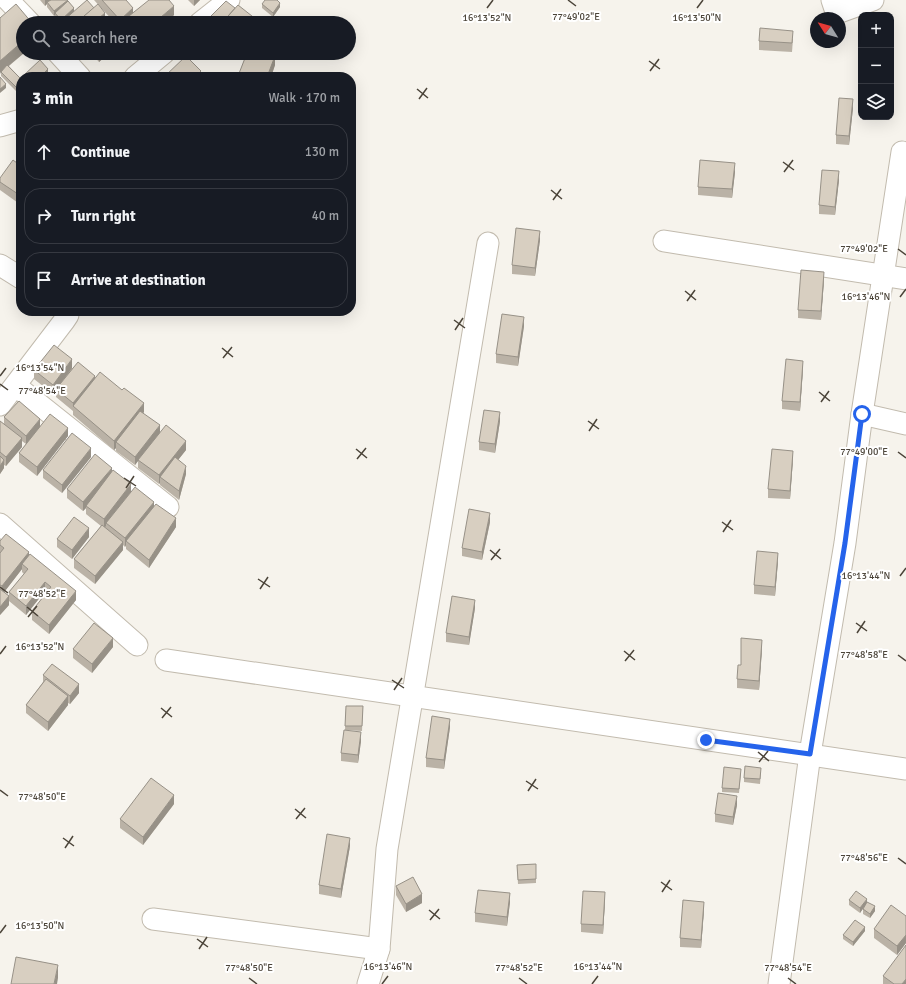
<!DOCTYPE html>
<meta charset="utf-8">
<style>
:root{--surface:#171b24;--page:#242831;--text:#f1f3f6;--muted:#9ea1a6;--line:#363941}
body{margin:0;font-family:Signika,sans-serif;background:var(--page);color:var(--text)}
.controls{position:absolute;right:12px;top:12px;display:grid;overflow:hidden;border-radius:8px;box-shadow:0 4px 16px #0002}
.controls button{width:36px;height:36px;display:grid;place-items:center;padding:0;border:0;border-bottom:1px solid var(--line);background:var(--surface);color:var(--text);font:20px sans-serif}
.compass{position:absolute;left:810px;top:12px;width:36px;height:36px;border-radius:50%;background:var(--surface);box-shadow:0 4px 16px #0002;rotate:307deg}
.stop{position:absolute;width:12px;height:12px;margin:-9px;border:3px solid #2563eb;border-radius:50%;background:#fff}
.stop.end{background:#2563eb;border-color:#fff;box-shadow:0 1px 4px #0008}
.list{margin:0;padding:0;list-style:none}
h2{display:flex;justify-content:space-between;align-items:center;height:52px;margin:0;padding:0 16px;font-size:17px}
h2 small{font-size:13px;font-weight:400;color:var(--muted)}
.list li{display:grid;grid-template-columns:26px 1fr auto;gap:12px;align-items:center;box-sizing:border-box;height:56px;margin:0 8px 8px;padding:0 8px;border:1px solid var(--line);border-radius:16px}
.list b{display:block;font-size:15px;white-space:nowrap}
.list em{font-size:13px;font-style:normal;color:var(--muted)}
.icon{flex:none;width:22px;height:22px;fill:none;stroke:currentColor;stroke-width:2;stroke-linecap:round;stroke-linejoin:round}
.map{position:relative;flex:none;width:906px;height:984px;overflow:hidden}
.search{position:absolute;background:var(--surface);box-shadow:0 4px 16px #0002;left:16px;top:16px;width:340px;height:44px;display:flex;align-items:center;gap:10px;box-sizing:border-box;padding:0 14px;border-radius:22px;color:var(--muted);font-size:15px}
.panel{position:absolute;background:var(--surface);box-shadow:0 4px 16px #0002;left:16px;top:72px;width:340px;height:244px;border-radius:16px}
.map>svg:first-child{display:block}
</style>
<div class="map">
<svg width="906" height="984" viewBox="0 0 906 984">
<rect width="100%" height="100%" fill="#f6f3ec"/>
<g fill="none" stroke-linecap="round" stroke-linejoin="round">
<defs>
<g id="minor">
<path d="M8 0 30 23"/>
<path d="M832 0 835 9 840 12 873 0"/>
<path d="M200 23 229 0"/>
<path d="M58 53 80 77"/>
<path d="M135 77 164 53"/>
<path d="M0 126 21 120"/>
<path d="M664 241 906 279"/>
<path d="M0 265 21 278"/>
<path d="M16 386 168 507"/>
<path d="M0 405 64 321 68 315V311"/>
<path d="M862 414 906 424"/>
<path d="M0 524 137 645"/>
<path d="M166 660 906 769"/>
<path d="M153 919 379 949"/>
<path d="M368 984 379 949 387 849 488 243"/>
<path d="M779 984 810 754 845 543 862 414 902 152"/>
</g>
</defs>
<use href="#minor" stroke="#c2bbae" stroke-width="23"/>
<use href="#minor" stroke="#fff" stroke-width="21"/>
</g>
<g fill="#bab2a6" fill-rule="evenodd">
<path d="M40 0H68V2L74 11 105 22 104 23H64V22L62 23H60L55 18V15L54 16 47 7V4L45 6Z"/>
<path d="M94 0H126L133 13 174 15 165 23H115Z"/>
<path d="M188 0H200L194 6Z"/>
<path d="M262 4 280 7 273 17 262 8Z"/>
<path d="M235 8 257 23H212L210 22V17Z"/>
<path d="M0 18 24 53 9 66 21 79V92L19 94 1 76Z"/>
<path d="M793 39 792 52 759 50V41Z"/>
<path d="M75 53H87L80 59Z"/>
<path d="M91 53H109L99 62Z"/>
<path d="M247 53H278L275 59V65L271 77H238Z"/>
<path d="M853 108 849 145 836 144V135Z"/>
<path d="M21 166V205L0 190V178Z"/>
<path d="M735 172 732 198 698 195V187Z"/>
<path d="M839 180 835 215 819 214V205Z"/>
<path d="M540 240 535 276 512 274V265Z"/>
<path d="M824 280 821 320 798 318V310Z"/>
<path d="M524 326 518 366 496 363V354Z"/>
<path d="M72 368 95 379 144 412 143 413 160 433 186 450 178 460 186 474 179 500 160 485V483L159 484 138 468V461L135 465 116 451V448L114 450 73 415V411L56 397V389L53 394 34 379V370Z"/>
<path d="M803 369 800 411 782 409V401Z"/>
<path d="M4 417 40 426 68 436 37 476 19 462V453L26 444 22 441V447L6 466 4 465V468L0 474V421L4 424Z"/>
<path d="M500 421 495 453 479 450V442Z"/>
<path d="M91 457 62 493 43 478V470Z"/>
<path d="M793 459 790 499 768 498V489Z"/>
<path d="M112 472 131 491 154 507 176 527 149 568 126 549V545L125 547 123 545V550L95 584 74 568V559L101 526 86 514V508L83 511 67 498V489Z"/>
<path d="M490 522 482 560 462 556V548Z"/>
<path d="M89 537 72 559 57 547V539Z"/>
<path d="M0 541 29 556 76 600 49 634 32 620V611L47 592 45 591 26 615 9 601V605L0 615ZM22 569V572L24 574 9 592V596L4 592Z"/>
<path d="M778 561 775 596 754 594V585Z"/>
<path d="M475 608 469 645 446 642V633Z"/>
<path d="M113 647 92 673 73 658V649Z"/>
<path d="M762 649 759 690 737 688V679L741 665Z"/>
<path d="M43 675 79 693 70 704 68 703V705L48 731 26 713V705L43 682Z"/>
<path d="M346 706H363L362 731 345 730Z"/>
<path d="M450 727 444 769 426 767V758Z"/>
<path d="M361 741 358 763 341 761V753Z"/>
<path d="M761 772 760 784 744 782V778Z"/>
<path d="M741 773 739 793 722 792V788Z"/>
<path d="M174 804 143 845 120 828V819Z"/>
<path d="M737 805 733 825 715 822V814Z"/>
<path d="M350 846 341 898 319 894V885Z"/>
<path d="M536 864V883L518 884 517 865Z"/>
<path d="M396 886 422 903 406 912 396 895Z"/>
<path d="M849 900 867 902 875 911 870 918 863 914V909L864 907 860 913 849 905Z"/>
<path d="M605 901 603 934 581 932V924Z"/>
<path d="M510 902 507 926 475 922V913Z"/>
<path d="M704 910 701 948 680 947V938Z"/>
<path d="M906 916V943L897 955 874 938V929Z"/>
<path d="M865 931 853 946 843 939V935Z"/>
<path d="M883 976 906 984H883Z"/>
</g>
<g fill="#979187">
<path d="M45 0H52L47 2V4L45 6Z"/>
<path d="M68 0V4L55 13V15L54 16V11Z"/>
<path d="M194 0H200L194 6Z"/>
<path d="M280 3V7L273 17V13Z"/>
<path d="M174 6V15L165 23H154Z"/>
<path d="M74 8V12L64 20V22L62 23H61V20Z"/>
<path d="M133 8V17L124 20V23H120V20Z"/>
<path d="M105 13V22L104 23H93Z"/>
<path d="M23 41V53H24L1 72 0 74V61Z"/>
<path d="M82 53H87L80 59V54Z"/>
<path d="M104 53H109L99 62V57Z"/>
<path d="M276 53H278L276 59Z"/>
<path d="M275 56V65L271 77H267Z"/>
<path d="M48 69V74L44 77H40Z"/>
<path d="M201 71V77H195Z"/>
<path d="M6 84V88L0 93V89Z"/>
<path d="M21 88V92L19 94V90Z"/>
<path d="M853 99V108L849 145V136Z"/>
<path d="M735 163V172L732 198V189Z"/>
<path d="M839 171V180L835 215V207Z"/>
<path d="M540 231V240L535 276V268Z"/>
<path d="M824 272V280L821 320V311Z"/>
<path d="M524 317V326L518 366V357Z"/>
<path d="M72 359V368L53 394V385Z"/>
<path d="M803 361V369L800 411V402Z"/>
<path d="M95 376V385L73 406V411V403Z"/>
<path d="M144 403V412L119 444 116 442V448L114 450V441Z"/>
<path d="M500 412V421L495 453V444Z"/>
<path d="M40 419V428L26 444V436Z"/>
<path d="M160 425V434L138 460V461L135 465V457Z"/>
<path d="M68 428V436L37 476V467Z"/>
<path d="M22 438V447L6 466V457Z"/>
<path d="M186 441V450L163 479 160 477V483L159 484V475Z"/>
<path d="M91 448V457L62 493V485Z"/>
<path d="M793 451V459L790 499V491Z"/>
<path d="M4 460V468L0 474V466Z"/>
<path d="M186 466V474L179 500V491Z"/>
<path d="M112 468V476L86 506V508L83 511V502Z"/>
<path d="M131 484V492L106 523V526L104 528V519Z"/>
<path d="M154 502V511L126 541V545L125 547V538Z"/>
<path d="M490 513V522L482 560V552Z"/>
<path d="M176 518V527L149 568V560Z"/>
<path d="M89 528V537L72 559V550Z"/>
<path d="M123 542V550L95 584V576Z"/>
<path d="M29 552V561L22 564V569L2 595V586Z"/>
<path d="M778 553V561L775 596V587Z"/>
<path d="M45 582V591L26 615V606Z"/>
<path d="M76 591V600L49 634V625Z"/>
<path d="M9 596V605L0 615V607Z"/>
<path d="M475 600V608L469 645V637Z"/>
<path d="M113 638V647L92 673V664Z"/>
<path d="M762 640V649L759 690V681Z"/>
<path d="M79 684V693L70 704V696Z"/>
<path d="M68 696V705L48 731V722Z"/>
<path d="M450 719V727L444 769V760Z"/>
<path d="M361 732V741L358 763V755Z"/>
<path d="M174 795V804L143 845V837Z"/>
<path d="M737 796V805L733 825V817Z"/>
<path d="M350 838V846L341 898V889Z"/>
<path d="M605 892V901L603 934V925Z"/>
<path d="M510 893V902L507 926V917Z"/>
<path d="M422 894V903L406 912V904Z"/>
<path d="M867 899V903L860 913V908Z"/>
<path d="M704 902V910L701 948V940Z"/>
<path d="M875 906V911L870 918V914Z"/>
<path d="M865 927V931L853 946V942Z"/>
<path d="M906 935V943L897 955V946Z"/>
<path d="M58 965V978L57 984H54Z"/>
<path d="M906 979V984H902Z"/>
</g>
<g fill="#d8cfc1" stroke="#979187">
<path d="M51 0H68L54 11 47 2Z"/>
<path d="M87 0 94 8 76 23H66L64 20Z"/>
<path d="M102 0H126L133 8 120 20Z"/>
<path d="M149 0H169L174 6 154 23H126L124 20Z"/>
<path d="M265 0H277L280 3 273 13 262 4Z"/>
<path d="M68 1 74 8 61 20 55 13Z"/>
<path d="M226 1 235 8 222 23H217L210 17Z"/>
<path d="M16 4 32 23H23V41L0 61V18Z"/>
<path d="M98 4 105 13 93 23H76Z"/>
<path d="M238 5 257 20 255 23H222Z"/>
<path d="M760 28 793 31 792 43 759 41Z"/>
<path d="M95 53H104L99 57Z"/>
<path d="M247 53H267L275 56 267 77H242L238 76Z"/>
<path d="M186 56 201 71 195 77H164Z"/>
<path d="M40 60 48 69 40 77H26L24 75Z"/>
<path d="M7 65 21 79V88L19 90 1 72Z"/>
<path d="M0 77 6 84 0 89Z"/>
<path d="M839 98 853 99 849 136 836 135Z"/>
<path d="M13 160 21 166V196L0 182V178Z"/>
<path d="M700 160 735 163 732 189 698 187Z"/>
<path d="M822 170 839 171 835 207 819 205Z"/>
<path d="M516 228 540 231 535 268 512 265Z"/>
<path d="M801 270 824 272 821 311 798 310Z"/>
<path d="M502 314 524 317 518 357 496 354Z"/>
<path d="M54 345 72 359 53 385 34 370Z"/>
<path d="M786 359 803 361 800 402 782 401Z"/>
<path d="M78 362 95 376 73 403 56 389Z"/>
<path d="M100 372 122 390 124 388 144 403 114 441 73 406Z"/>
<path d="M19 401 40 419 26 436 4 417Z"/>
<path d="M484 410 500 412 495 444 479 442Z"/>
<path d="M140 411 160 425 135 457 116 442Z"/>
<path d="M50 414 68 428 37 467 19 453Z"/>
<path d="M0 421 22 438 6 457 0 452Z"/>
<path d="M166 425 186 441 159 475 138 460Z"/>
<path d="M72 433 91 448 62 485 43 470Z"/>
<path d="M772 449 793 451 790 491 768 489Z"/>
<path d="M95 454 112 468 83 502 67 489Z"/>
<path d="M0 456 4 460 0 466Z"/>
<path d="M175 457 186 466 179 491 160 477Z"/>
<path d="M113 470 131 484 104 519 86 506Z"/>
<path d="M135 487 154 502 125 538 106 523Z"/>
<path d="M156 504 176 518 149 560 126 541Z"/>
<path d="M469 509 490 513 482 552 462 548Z"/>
<path d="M74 517 89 528 72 550 57 539Z"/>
<path d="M102 525 123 542 95 576 74 559Z"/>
<path d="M6 534 29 552 2 586 0 585V553L4 548 0 545V541Z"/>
<path d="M757 551 778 553 775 587 754 585Z"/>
<path d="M30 554 76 591 49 625 32 611 51 587 45 582 26 606 9 592 28 569 22 564Z"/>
<path d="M0 589 9 596 0 607Z"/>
<path d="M452 596 475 600 469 637 446 633Z"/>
<path d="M94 623 113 638 92 664 73 649Z"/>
<path d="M741 638 762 640 759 681 737 679 738 665H741Z"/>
<path d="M52 664 79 684 70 696 43 675Z"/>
<path d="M46 679 68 696 48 722 26 705Z"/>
<path d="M346 706H363L362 726H345Z"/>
<path d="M432 716 450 719 444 760 426 758Z"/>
<path d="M344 730 361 732 358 755 341 753Z"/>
<path d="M745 766 761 768 760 779 744 778Z"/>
<path d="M724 767 741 769 739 789 722 788Z"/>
<path d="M151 778 174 795 143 837 120 819Z"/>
<path d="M718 793 737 796 733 817 715 814Z"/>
<path d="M327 834 350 838 341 889 319 885Z"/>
<path d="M536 864V879L518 880 517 865Z"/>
<path d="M413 877 422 894 406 904 396 886Z"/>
<path d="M478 890 510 893 507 917 475 913Z"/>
<path d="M583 891 605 892 603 925 581 924Z"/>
<path d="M856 891 867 899 860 908 849 900Z"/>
<path d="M683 900 704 902 701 940 680 938Z"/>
<path d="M867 902 875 906 870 914 863 909Z"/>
<path d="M891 905 906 916V935L897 946 874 929Z"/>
<path d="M855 920 865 927 853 942 843 935Z"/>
<path d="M906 945V979L902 984H894L883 976Z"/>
<path d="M16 957 58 965 54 984H11Z"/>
</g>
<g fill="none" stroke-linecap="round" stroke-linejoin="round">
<path stroke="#2563eb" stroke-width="5" d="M706 740 810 754 845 543 862 414"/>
</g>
<path fill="none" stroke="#4b4439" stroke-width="1.5" d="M568 0 576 6M487 8 493 0M697 8 703 0M649 61 660 69M650 71 659 59M417 89 428 98M419 99 427 88M783 162 794 170M784 172 793 160M551 190 562 199M553 200 561 189M898 249 906 255M685 291 696 300M900 297 906 289M687 301 695 290M454 320 465 328M455 330 463 318M222 348 233 357M223 358 232 347M0 376 6 368M0 384 8 390M819 392 830 401M821 402 829 391M588 421 599 429M589 431 597 419M356 449 367 458M898 452 906 458M357 459 366 448M124 478 136 486M126 488 134 476M722 522 733 530M723 532 731 520M490 550 501 559M491 560 500 549M900 576 906 568M258 579 270 587M0 587 8 593M260 589 268 577M27 607 38 616M28 617 37 606M856 623 867 631M857 633 865 621M624 651 635 660M0 654 6 646M898 655 906 661M625 661 634 650M392 680 404 688M394 690 402 678M161 708 172 717M162 718 171 707M758 752 769 761M759 762 768 751M526 781 538 789M0 790 8 796M528 791 536 779M295 809 306 818M296 819 305 808M63 838 74 846M65 848 73 836M898 858 906 864M661 882 672 890M662 892 670 880M429 910 440 919M430 920 439 909M0 933 6 925M197 939 208 947M199 949 207 937M249 978 257 984M519 978 527 984M788 978 796 984M382 984 388 976M592 984 598 976"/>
<g font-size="10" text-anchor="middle" fill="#4b4439" stroke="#fff" stroke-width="4" stroke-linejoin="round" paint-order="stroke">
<text x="576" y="20">77°49'02"E</text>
<text x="697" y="21">16°13'50"N</text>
<text x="487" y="21">16°13'52"N</text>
<text x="864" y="252">77°49'02"E</text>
<text x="866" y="300">16°13'46"N</text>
<text x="40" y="371">16°13'54"N</text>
<text x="42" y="394">77°48'54"E</text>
<text x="864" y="455">77°49'00"E</text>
<text x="866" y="579">16°13'44"N</text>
<text x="42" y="597">77°48'52"E</text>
<text x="40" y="650">16°13'52"N</text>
<text x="864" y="658">77°48'58"E</text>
<text x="42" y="800">77°48'50"E</text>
<text x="864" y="861">77°48'56"E</text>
<text x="40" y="929">16°13'50"N</text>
<text x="388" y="970">16°13'46"N</text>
<text x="598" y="970">16°13'44"N</text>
<text x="249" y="971">77°48'50"E</text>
<text x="519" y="971">77°48'52"E</text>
<text x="788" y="971">77°48'54"E</text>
</g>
</svg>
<div class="controls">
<button>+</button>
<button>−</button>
<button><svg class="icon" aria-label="layers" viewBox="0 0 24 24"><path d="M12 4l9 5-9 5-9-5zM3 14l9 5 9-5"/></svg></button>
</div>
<svg class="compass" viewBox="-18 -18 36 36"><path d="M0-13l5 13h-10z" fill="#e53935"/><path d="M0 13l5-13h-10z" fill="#9ea1a6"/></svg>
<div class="stop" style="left:862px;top:414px"></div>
<div class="stop end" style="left:706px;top:740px"></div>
<div class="search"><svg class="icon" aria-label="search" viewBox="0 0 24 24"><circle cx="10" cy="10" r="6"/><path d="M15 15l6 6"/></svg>Search here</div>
<section class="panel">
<h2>3 min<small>Walk · 170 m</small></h2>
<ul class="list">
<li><svg class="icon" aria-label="ahead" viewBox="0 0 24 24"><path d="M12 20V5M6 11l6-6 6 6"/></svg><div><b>Continue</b></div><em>130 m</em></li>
<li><svg class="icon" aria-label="right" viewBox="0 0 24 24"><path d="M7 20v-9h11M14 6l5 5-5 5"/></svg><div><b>Turn right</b></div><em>40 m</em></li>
<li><svg class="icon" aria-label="arrive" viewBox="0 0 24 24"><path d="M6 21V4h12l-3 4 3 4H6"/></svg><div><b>Arrive at destination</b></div></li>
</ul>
</section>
</div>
